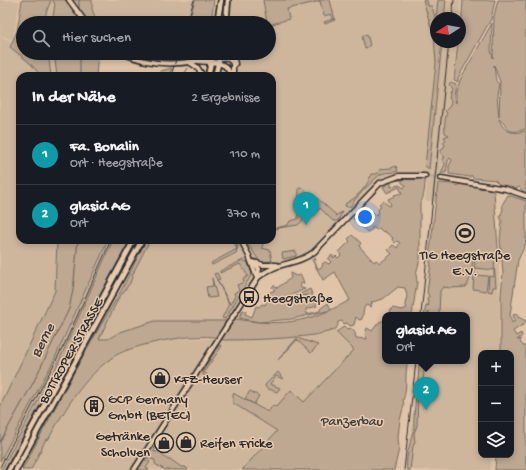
<!DOCTYPE html>
<html lang="de">
<meta charset="utf-8">
<style>
:root{--surface:#171b24;--page:#20242c;--text:#f1f3f6;--muted:#9ea1a6;--line:#363941;--accent:#98999b}
body{margin:0;font-family:"Gochi Hand",sans-serif;background:var(--page);color:var(--text)}
.controls{position:absolute;right:12px;bottom:12px;display:grid;overflow:hidden;border-radius:8px;box-shadow:0 2px 6px #0003}
.controls button{width:36px;height:36px;display:grid;place-items:center;padding:0;border:0;border-bottom:1px solid var(--line);background:var(--surface);color:var(--text);font:20px sans-serif}
.compass{position:absolute;left:430px;top:12px;width:36px;height:36px;border-radius:50%;background:var(--surface);box-shadow:0 2px 6px #0003;rotate:259deg}
.you{position:absolute;left:365px;top:217px;width:14px;height:14px;margin:-10px;border:3px solid #fff;border-radius:50%;background:#1a73e8;box-shadow:0 0 0 6px #1a73e833}
.badge{display:grid;place-items:center;width:26px;height:26px;border-radius:50%;background:var(--accent);color:#fff;font-size:13px;font-weight:700}
.pin{position:absolute;translate:-50% -33px;filter:drop-shadow(0 1px 2px #0008)}
.pin::after{content:'';position:absolute;top:21px;width:14px;height:12px;background:inherit;clip-path:polygon(0 0,100% 0,50% 100%)}
.popup{position:absolute;left:382px;top:312px;width:88px;height:52px;box-sizing:border-box;display:grid;place-content:center;border-radius:8px;background:var(--surface);filter:drop-shadow(0 1px 3px #0005);font-size:13px;white-space:nowrap;color:var(--muted)}
.popup b{font-size:15px;color:var(--text)}
.popup::after{content:'';position:absolute;left:50%;top:100%;margin-left:-8px;border:8px solid transparent;border-top-color:var(--surface)}
.list{margin:0;padding:0;list-style:none}
h2{display:flex;justify-content:space-between;align-items:center;height:52px;margin:0;padding:0 16px;font-size:17px}
h2 small{font-size:13px;font-weight:400;color:var(--muted)}
.list li{display:grid;grid-template-columns:26px 1fr auto;gap:12px;align-items:center;box-sizing:border-box;height:60px;padding:0 16px;border-top:1px solid var(--line)}
.list b{display:block;font-size:15px;white-space:nowrap}
.list p{margin:0;font-size:13px;white-space:nowrap;color:var(--muted)}
.list em{font-size:13px;font-style:normal;color:var(--muted)}
.icon{flex:none;width:22px;height:22px;fill:none;stroke:currentColor;stroke-width:2;stroke-linecap:round;stroke-linejoin:round}
.map{position:relative;flex:none;width:526px;height:470px;overflow:hidden}
.search{position:absolute;background:var(--surface);box-shadow:0 2px 6px #0003;left:16px;top:16px;width:260px;height:44px;display:flex;align-items:center;gap:10px;box-sizing:border-box;padding:0 14px;border-radius:22px;color:var(--muted);font-size:15px}
.panel{position:absolute;background:var(--surface);box-shadow:0 2px 6px #0003;left:16px;top:72px;width:260px;height:172px;border-radius:12px}
.map>svg:first-child{display:block}
</style>
<div class="map">
<svg width="526" height="470" viewBox="0 0 526 470">
<rect width="100%" height="100%" fill="#dfc4a9"/>
<filter id="ink" filterUnits="userSpaceOnUse"><feTurbulence type="fractalNoise" baseFrequency=".025" numOctaves="2"/><feDisplacementMap in="SourceGraphic" scale="8" xChannelSelector="R" yChannelSelector="G"/><feConvolveMatrix kernelMatrix="1 2 1 2 8 2 1 2 1" color-interpolation-filters="sRGB"/></filter>
<g filter="url(#ink)">
<g fill="#ceb69d" fill-rule="evenodd">
<path d="M0 0 20 1 12 40 0 35Z"/>
<path d="M51 0 55 4 52 23H45L46 13Z"/>
<path d="M92 0H195L188 23H97L92 9Z"/>
<path d="M228 0H461L459 18H436V42H457L443 163 437 201H425L428 176 406 175 381 183 313 253 262 274 228 321H155L120 332 108 339H99L147 240H272V76L209 75 213 53H269V23H224ZM243 260 252 271 251 276 225 319 223 318 231 301 248 276 240 264 220 273Z"/>
<path d="M0 36 11 41 9 46 30 63 41 76H20V240H57L55 291 0 407Z"/>
<path d="M48 53H54L57 76H51Z"/>
<path d="M146 53H180L178 59H175L173 57Z"/>
<path d="M108 240H113L78 321 58 363 0 470V461L54 360Z"/>
<path d="M429 259 499 262 500 353H481V455H492L490 470H407L419 361H467V315H424Z"/>
<path d="M333 329 354 350 304 403 275 407 268 412 234 393 277 431 242 470H31L46 439 48 440 72 397 96 371 114 356 144 344 172 339 296 337 319 334Z"/>
</g>
<g fill="#bea892" stroke="#746a5e" fill-rule="evenodd">
<path d="M22 0H51L46 13 45 23H23V53H48L51 76H41L30 63 10 47 17 31Z"/>
<path d="M52 0H67L81 23H52L55 4Z"/>
<path d="M69 0H92V9L97 23H87Z"/>
<path d="M195 0H214L211 23H188Z"/>
<path d="M263 0H330L335 20 325 24 324 22 333 19 331 14 324 16 320 1 287 9 289 19 269 25 267 23Z"/>
<path d="M423 0H427L428 6H432L436 21V42H442L429 169 425 166 436 63 434 37Z"/>
<path d="M438 0H446L444 18 436 17Z"/>
<path d="M463 0H495L491 19 458 78V82L454 80 458 42H460Z"/>
<path d="M498 0H526V129C502 136 510 126 499 119 504 133 513 134 526 131V194L519 187 514 190 501 186 495 180 473 178 471 175 470 177 449 174V166L452 160 450 158 448 161 446 173H441L445 164 442 159 445 157 441 154V151L445 145 443 142 446 140 444 137 449 135 445 133C444 126 445 117 447 113L445 111 450 106 451 101 449 98 450 95 449 92H451L452 89 449 84 451 82 456 84 454 97 456 103V92L461 78 492 23 491 50 493 58 494 16ZM494 65 500 82 499 117 497 95 499 84 496 81Z"/>
<path d="M367 34 370 45 365 49 362 36Z"/>
<path d="M54 53H98L96 76H57Z"/>
<path d="M135 53 174 57 175 59 152 58Z"/>
<path d="M180 53H196L194 56 178 59Z"/>
<path d="M172 68 169 76H160V71Z"/>
<path d="M396 166 398 171C393 173 385 172 381 174 377 176 352 201 351 206L348 207 345 206 346 203C356 199 369 185 371 174H377L380 169 391 168Z"/>
<path d="M421 178 425 180C425 187 424 198 420 204V259L416 274 417 282 412 315H389L392 308 402 310 407 308 405 304 407 296 405 288 398 287 383 299 372 302 371 307 366 305 364 308 362 319 359 320 356 317 354 325 350 326 347 323 344 324 342 321 338 322C338 324 338 326 337 327 329 339 242 340 225 340 221 340 218 338 213 337 206 336 197 337 189 337 168 339 130 346 113 357 83 378 65 409 48 440L46 439 31 470H22L80 361 122 289 146 240H150L135 269 130 283 118 299 99 339H108L120 332 155 321H228L231 318C278 327 308 324 350 300L335 272 323 280 312 260 315 258 316 260 315 262 318 269 323 266 322 264 325 262 329 264 331 262 328 259 332 255 334 258 336 256 338 258 341 255 339 252 350 241 348 239 352 235 361 243 359 246 374 262 376 260 380 263 392 254 388 250 393 245 397 248 400 243 397 241 395 243 392 240 393 238 384 231 383 232 379 228 377 230 372 227V229L367 232 353 219 355 216 357 218 356 220 363 226 371 217 368 215 372 211 376 215 379 212 378 210 381 206 379 204 383 201 389 206 391 205 388 199 395 196 394 195 402 193 399 187 387 193 383 187 391 182V187L399 185 404 188 406 185 402 183V180L393 181C403 177 412 182 421 178Z"/>
<path d="M463 182 469 183 470 186 473 184 478 185 479 188 490 189 494 192 499 262H494L496 287H493L492 292 488 291 489 276 494 277V270L475 268 474 275 488 276 486 291 473 289 475 261H473L470 279 466 287 451 288 443 287 440 291 439 315H429V311L427 315H424L426 305 429 306 427 299 429 296 427 292 431 264 429 259 438 183 453 184 457 186Z"/>
<path d="M299 188H303L314 199 317 198 336 215 335 216 342 212 338 221H333L320 208 314 215 312 214 314 210 298 225 272 229 288 225 290 221 298 219Z"/>
<path d="M508 195 526 201V243L518 260 510 315 512 323 515 320 513 315 517 313 518 317 526 321V323L513 331 516 336 521 333 522 336 517 340 521 339 520 342 523 346H526V470H495L496 455H511V353H501V295L503 273 500 239 502 221 500 217 503 209 502 205Z"/>
<path d="M57 240H108L54 360 0 461V407L55 291Z"/>
<path d="M113 240H130L5 470H1L58 363Z"/>
<path d="M137 240 111 293 13 470H11Z"/>
<path d="M233 240 238 246 236 253 212 265 211 263 237 249Z"/>
<path d="M259 240V242L263 243 262 248 270 250 272 261 260 262 246 241Z"/>
<path d="M296 251V256L283 259 282 253Z"/>
<path d="M243 260 248 263 252 274 225 319 222 318 229 304 214 274 217 273 220 279 217 280 230 304 235 296 234 293 239 290 237 285 244 282 243 279 248 276 240 264 220 273V271Z"/>
<path d="M290 273 296 276 301 275 304 283 300 284 301 288 305 289 289 296 291 302 309 295 296 296 310 289 317 306 306 309 307 314 320 311V309L328 303 331 310 292 319 259 322 239 318 243 310 246 311 245 314 252 317 256 306 259 307 262 304 265 305 268 298 264 295 275 290 272 287 274 285 277 288 291 278Z"/>
<path d="M212 278 217 297 208 298 206 287 213 286Z"/>
<path d="M385 320V361H408C404 374 408 388 403 400L404 405 400 420 398 437 399 449 394 470H242L277 431 233 403V393L268 412 273 405 276 407 291 390 304 402 354 350 336 332 342 328 345 327 347 330 352 329 355 333 356 338 367 339 365 334 367 328 372 331 379 322Z"/>
<path d="M297 338 318 345 311 353 297 340 278 360Z"/>
<path d="M219 345 222 346 204 372 208 375 206 377 203 375V371Z"/>
<path d="M419 361H425L423 382 418 389 417 426 414 433 415 442 413 446 410 470H407C405 462 410 443 412 435 412 433 414 431 414 429 413 407 419 384 419 361Z"/>
<path d="M278 372 283 379 276 376 270 384 280 388 277 392 266 388 265 385Z"/>
<path d="M250 391 259 396 254 404 245 399Z"/>
<path d="M152 446 155 449 154 452H160L165 458 170 459 181 467H186L188 470H165L155 464V460L146 458V453Z"/>
<path d="M144 459 150 462 146 468 149 470H136Z"/>
</g>
<g fill="none" stroke-linecap="round" stroke-linejoin="round">
<g stroke="#6a5f57" stroke-width="1">
<path d="M79 0V11"/>
<path d="M80 17V23"/>
<path d="M80 53V76"/>
<path d="M196 55 197 53"/>
<path d="M183 76 188 68"/>
<path d="M0 442 33 383 69 309 73 290 78 240"/>
</g>
<path stroke="#bba590" stroke-width="4" stroke-dasharray="4 2" stroke-linecap="butt" d="M425 176 441 178"/>
<defs>
<g id="secondary">
<path d="M69 0 86 23"/>
<path d="M122 53C146 64 169 66 195 61 207 59 216 57 228 58L233 63V76"/>
<path d="M229 53 234 59 235 64"/>
<path d="M198 61C210 63 229 60 230 76"/>
<path d="M189 62 197 67 203 76"/>
<path d="M441 178 506 189 526 196"/>
<path d="M241 240 249 256 257 278"/>
<path d="M257 263 263 265H277"/>
<path d="M257 278C277 261 296 266 314 252L380 183 399 176H425"/>
<path d="M134 470 257 279 259 269 254 262"/>
</g>
<g id="primary">
<path d="M217 23 221 0"/>
<path d="M226 23 228 0"/>
<path d="M208 76 213 53"/>
<path d="M215 76 221 53"/>
<path d="M9 470 134 240"/>
<path d="M16 470 142 240"/>
</g>
</defs>
<use href="#secondary" stroke="#2b2b2b" stroke-width="7"/>
<use href="#primary" stroke="#2b2b2b" stroke-width="8"/>
<use href="#secondary" stroke="#e7caae" stroke-width="4"/>
<use href="#primary" stroke="#e7caae" stroke-width="4.5"/>
<g stroke="#2b2b2b" stroke-width="1">
<path d="M452 18 454 0"/>
<path d="M187 23 194 0"/>
<path d="M171 76 178 53"/>
<path d="M421 315 449 42"/>
<path d="M0 467 65 343 111 240"/>
<path d="M404 470 416 361"/>
</g>
</g>
</g>
<defs>
<symbol id="stadium-ring" viewBox="-11 -11 22 22"><circle r="9.5" fill="#e7caae" stroke="#2b2b2b" stroke-width="1.5"/><path d="M0-5a6.5 5 0 1 0 0 10a6.5 5 0 1 0 0-10ZM-3.5-1.8h7v3.6h-7Z" fill="#2b2b2b"/></symbol>
<symbol id="bus-ring" viewBox="-11 -11 22 22"><circle r="9.5" fill="#e7caae" stroke="#2b2b2b" stroke-width="1.5"/><path d="M-5-6H5V4H4V6H2V4H-2V6H-4V4H-5ZM-3.5-4V0h7V-4ZM-3.5 1.2v1.5H-2V1.2ZM2 1.2v1.5H3.5V1.2Z" fill="#2b2b2b"/></symbol>
<symbol id="shop-ring" viewBox="-11 -11 22 22"><circle r="9.5" fill="#e7caae" stroke="#2b2b2b" stroke-width="1.5"/><path d="M-5-2.5h2.3a2.7 3.5 0 0 1 5.4 0H5L5.5 6h-11ZM-1.5-2.5h3a1.5 2.3 0 0 0-3 0Z" fill="#2b2b2b"/></symbol>
<symbol id="building-ring" viewBox="-11 -11 22 22"><circle r="9.5" fill="#e7caae" stroke="#2b2b2b" stroke-width="1.5"/><path d="M-4-6H4V6H1V3H-1V6H-4ZM-2.5-4.3h1.7v1.8h-1.7ZM.8-4.3h1.7v1.8H.8ZM-2.5-1h1.7V.8h-1.7ZM.8-1h1.7V.8H.8Z" fill="#2b2b2b"/></symbol>
</defs>
<g fill-rule="evenodd">
<use href="#stadium-ring" x="454" y="222" width="22" height="22"/>
<use href="#bus-ring" x="238" y="286" width="22" height="22"/>
<use href="#shop-ring" x="149" y="367" width="22" height="22"/>
<use href="#building-ring" x="83" y="395" width="22" height="22"/>
<use href="#shop-ring" x="175" y="431" width="22" height="22"/>
<use href="#shop-ring" x="153" y="432" width="22" height="22"/>
</g>
<g text-anchor="middle" stroke-width="3" stroke-linejoin="round" paint-order="stroke">
<g font-size="14" fill="#2b2b2b" stroke="#e7caae" text-anchor="start">
<text x="465" y="259" text-anchor="middle">TIG Heegstraße<tspan x="465" dy="16">E.V.</tspan></text>
<text x="263" y="302">Heegstraße</text>
<text x="174" y="383">KFZ-Heuser</text>
<text x="108" y="403">GCP Germany<tspan x="108" dy="16">GmbH (BETEC)</tspan></text>
<text x="150" y="440" text-anchor="end">Getränke<tspan x="150" dy="16">Scholven</tspan></text>
<text x="200" y="447">Reifen Fricke</text>
</g>
<g font-size="14" fill="#2b2b2b" stroke="#e7caae">
<text transform="translate(70 350) rotate(-61)" y="5">BOTTROPER STRASSE</text>
</g>
<g font-size="14" fill="#413e3a" stroke="#e7caae">
<text x="352" y="425">Panzerbau</text>
</g>
<g font-size="15" font-style="italic" fill="#403c3a" stroke="#e7caae">
<text transform="translate(42 340) rotate(-63)" y="5">Berne</text>
</g>
</g>
</svg>
<div class="controls">
<button>+</button>
<button>−</button>
<button><svg class="icon" aria-label="layers" viewBox="0 0 24 24"><path d="M12 4l9 5-9 5-9-5zM3 14l9 5 9-5"/></svg></button>
</div>
<svg class="compass" viewBox="-18 -18 36 36"><path d="M0-13l5 13h-10z" fill="#e53935"/><path d="M0 13l5-13h-10z" fill="#9ea1a6"/></svg>
<div class="you"></div>
<div class="pin badge" style="left:306px;top:225px;background:#0f9aa8">1</div>
<div class="pin badge" style="left:426px;top:410px;background:#0f9aa8">2</div>
<div class="popup"><b>glasid AG</b>Ort</div>
<div class="search"><svg class="icon" aria-label="search" viewBox="0 0 24 24"><circle cx="10" cy="10" r="6"/><path d="M15 15l6 6"/></svg>Hier suchen</div>
<section class="panel">
<h2>In der Nähe<small>2 Ergebnisse</small></h2>
<ul class="list">
<li><span class="badge" style="background:#0f9aa8">1</span><div><b>Fa. Bonalin</b><p>Ort · Heegstraße</p></div><em>110 m</em></li>
<li><span class="badge" style="background:#0f9aa8">2</span><div><b>glasid AG</b><p>Ort</p></div><em>370 m</em></li>
</ul>
</section>
</div>
